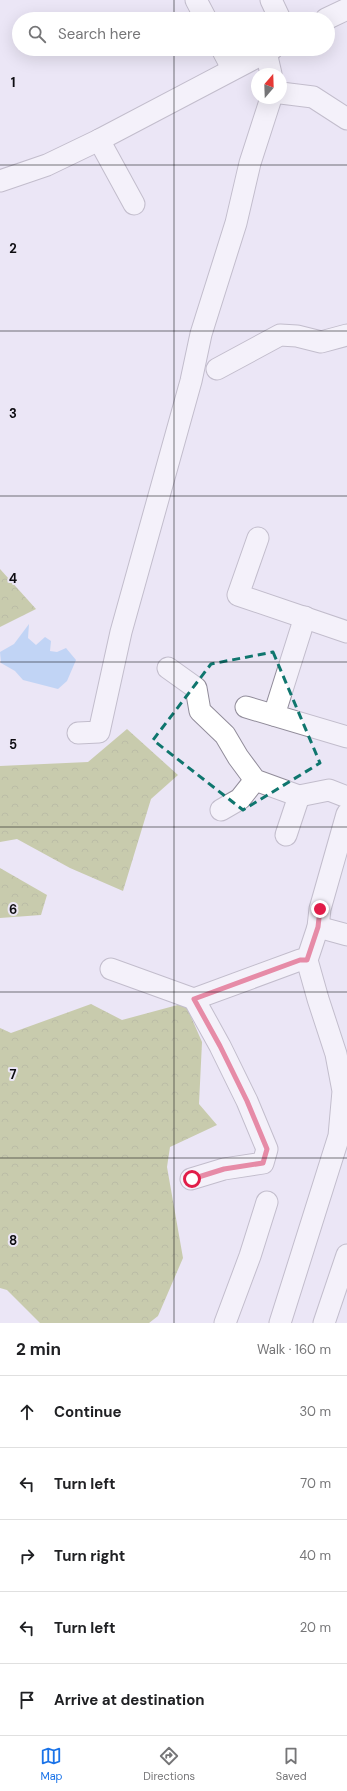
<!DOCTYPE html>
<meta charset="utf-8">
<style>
:root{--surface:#fff;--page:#f6f6f6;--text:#202124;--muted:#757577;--line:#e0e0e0;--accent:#1a73e8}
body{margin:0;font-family:"DM Sans",sans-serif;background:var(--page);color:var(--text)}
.compass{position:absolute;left:251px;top:68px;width:36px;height:36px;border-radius:50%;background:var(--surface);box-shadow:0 4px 16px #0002;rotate:19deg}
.stop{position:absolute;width:12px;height:12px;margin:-9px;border:3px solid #e11d48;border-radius:50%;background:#fff}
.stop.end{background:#e11d48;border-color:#fff;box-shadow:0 1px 4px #0008}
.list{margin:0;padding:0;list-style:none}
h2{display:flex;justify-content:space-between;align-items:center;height:52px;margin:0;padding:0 16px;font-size:17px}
h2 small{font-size:13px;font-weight:400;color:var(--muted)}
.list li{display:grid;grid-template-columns:26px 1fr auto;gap:12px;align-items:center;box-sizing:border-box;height:72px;padding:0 16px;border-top:1px solid var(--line)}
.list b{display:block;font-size:15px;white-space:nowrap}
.list em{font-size:13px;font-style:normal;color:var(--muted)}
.icon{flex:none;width:22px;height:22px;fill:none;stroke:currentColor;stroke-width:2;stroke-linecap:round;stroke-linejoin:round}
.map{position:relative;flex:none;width:347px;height:1323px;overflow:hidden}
.search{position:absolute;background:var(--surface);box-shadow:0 4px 16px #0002;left:12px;right:12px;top:12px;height:44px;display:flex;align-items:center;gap:10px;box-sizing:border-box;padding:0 14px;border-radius:22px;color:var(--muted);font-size:15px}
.sheet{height:412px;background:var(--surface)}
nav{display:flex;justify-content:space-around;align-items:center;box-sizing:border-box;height:56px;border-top:1px solid var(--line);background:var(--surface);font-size:11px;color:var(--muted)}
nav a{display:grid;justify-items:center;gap:2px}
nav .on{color:var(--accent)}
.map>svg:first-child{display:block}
</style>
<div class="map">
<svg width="347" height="1323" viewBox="0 0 347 1323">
<defs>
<pattern id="forest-crowns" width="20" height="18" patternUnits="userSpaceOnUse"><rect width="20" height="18" fill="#9eab55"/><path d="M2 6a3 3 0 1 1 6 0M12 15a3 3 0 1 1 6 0" fill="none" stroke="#7f8a45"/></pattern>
</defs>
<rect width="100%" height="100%" fill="#ebe6f5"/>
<g fill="url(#forest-crowns)">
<path d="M0 569 36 609 0 627Z"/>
<path d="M127 729 178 775 151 799 123 891 70 868 17 839 0 842V766L88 762Z"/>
<path d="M0 868 47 895 41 915 0 918Z"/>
<path d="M185 1003 202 1042 199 1104 217 1125 170 1147 167 1167 183 1258 158 1316 149 1323H40L7 1290 0 1288V1028L11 1033 91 1004 122 1020Z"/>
</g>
<path fill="#8fbff3" d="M29 624 28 638 36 645 45 637 51 641 50 651 57 652 66 648 76 660 67 681 58 689 23 680 15 671 1 663 0 652 14 644Z"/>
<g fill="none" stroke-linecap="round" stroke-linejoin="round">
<defs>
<g id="minor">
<path d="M196 0 206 19"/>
<path d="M271 0 280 19"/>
<path d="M326 19 347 9"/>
<path d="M222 49 232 68"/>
<path d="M266 52 271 74"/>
<path d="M281 93 313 97 347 119"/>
<path d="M99 140 134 204"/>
<path d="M0 181 47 165 99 140 272 49"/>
<path d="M217 369 280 335 297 336 321 342 347 335"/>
<path d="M258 538 238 595 347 632"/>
<path d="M168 668 196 688 200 711 225 735 238 757 255 780 299 796 329 790 347 797"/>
<path d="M246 707 347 737"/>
<path d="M274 715 305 617"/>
<path d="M78 733 99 732 121 632 191 381 201 334 236 223 250 163 271 98"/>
<path d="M221 810 240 799 255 780"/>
<path d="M286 835 299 796"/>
<path d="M318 927 347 935"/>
<path d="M111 969 194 999 300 960H307"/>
<path d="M191 1179 224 1169 263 1163 267 1149 247 1101 220 1046 194 999"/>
<path d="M225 1323 250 1256 267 1202"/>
<path d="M280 1323 339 1136 343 1091 336 1054 318 999 307 960 318 927 320 909 347 814"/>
<path d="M324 1323 347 1255"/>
</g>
</defs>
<use href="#minor" stroke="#918c9a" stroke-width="23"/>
<use href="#minor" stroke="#fff" stroke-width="21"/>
</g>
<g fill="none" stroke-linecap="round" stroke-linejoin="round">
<path stroke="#e11d48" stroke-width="5" d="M192 1179 224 1169 263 1163 267 1149 247 1101 220 1046 194 999 300 960H307L318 927 320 909"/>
</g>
<path d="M0 0H347V1323H0ZM273 652 320 763 243 810 153 740 211 664Z" fill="#ebe6f5" fill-opacity=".55" fill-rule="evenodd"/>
<path fill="none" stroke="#0f766e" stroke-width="3" stroke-dasharray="8 5" stroke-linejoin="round" d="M273 652 320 763 243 810 153 740 211 664Z"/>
<path fill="none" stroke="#0d0c11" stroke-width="1" stroke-opacity="0.55" d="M174 0V19M174 49V1323M0 165H347M0 331H347M0 496H347M0 662H347M0 827H347M0 992H347M0 1158H347"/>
<g font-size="13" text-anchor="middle" font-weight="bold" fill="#0d0c11" stroke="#ebe6f5" stroke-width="4" stroke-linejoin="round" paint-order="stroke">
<text x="13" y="87">1</text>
<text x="13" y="253">2</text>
<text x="13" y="418">3</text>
<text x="13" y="583">4</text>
<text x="13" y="749">5</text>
<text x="13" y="914">6</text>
<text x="13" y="1079">7</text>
<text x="13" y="1245">8</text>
</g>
</svg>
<svg class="compass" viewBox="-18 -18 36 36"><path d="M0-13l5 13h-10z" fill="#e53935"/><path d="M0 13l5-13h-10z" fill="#757577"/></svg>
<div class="stop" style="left:192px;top:1179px"></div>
<div class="stop end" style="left:320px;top:909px"></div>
<div class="search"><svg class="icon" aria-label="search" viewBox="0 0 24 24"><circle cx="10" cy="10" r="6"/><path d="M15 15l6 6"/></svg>Search here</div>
</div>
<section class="sheet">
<h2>2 min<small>Walk · 160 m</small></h2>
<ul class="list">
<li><svg class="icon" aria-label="ahead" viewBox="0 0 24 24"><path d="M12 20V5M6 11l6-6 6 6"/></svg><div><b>Continue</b></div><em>30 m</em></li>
<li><svg class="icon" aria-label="left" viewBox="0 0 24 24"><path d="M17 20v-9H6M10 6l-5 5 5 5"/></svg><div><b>Turn left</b></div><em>70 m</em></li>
<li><svg class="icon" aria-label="right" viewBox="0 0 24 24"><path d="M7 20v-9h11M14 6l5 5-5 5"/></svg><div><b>Turn right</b></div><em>40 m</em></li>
<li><svg class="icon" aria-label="left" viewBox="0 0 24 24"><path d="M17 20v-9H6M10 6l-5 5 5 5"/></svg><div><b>Turn left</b></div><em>20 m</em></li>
<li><svg class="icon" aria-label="arrive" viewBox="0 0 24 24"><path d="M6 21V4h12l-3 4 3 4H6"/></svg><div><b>Arrive at destination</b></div></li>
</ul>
</section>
<nav>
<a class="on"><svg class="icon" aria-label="map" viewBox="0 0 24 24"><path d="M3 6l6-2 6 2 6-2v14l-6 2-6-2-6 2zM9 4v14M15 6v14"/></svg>Map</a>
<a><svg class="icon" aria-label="directions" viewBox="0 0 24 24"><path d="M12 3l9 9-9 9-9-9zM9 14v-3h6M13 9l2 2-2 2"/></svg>Directions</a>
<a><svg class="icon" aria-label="saved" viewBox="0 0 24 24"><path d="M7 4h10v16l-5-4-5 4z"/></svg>Saved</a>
</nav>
